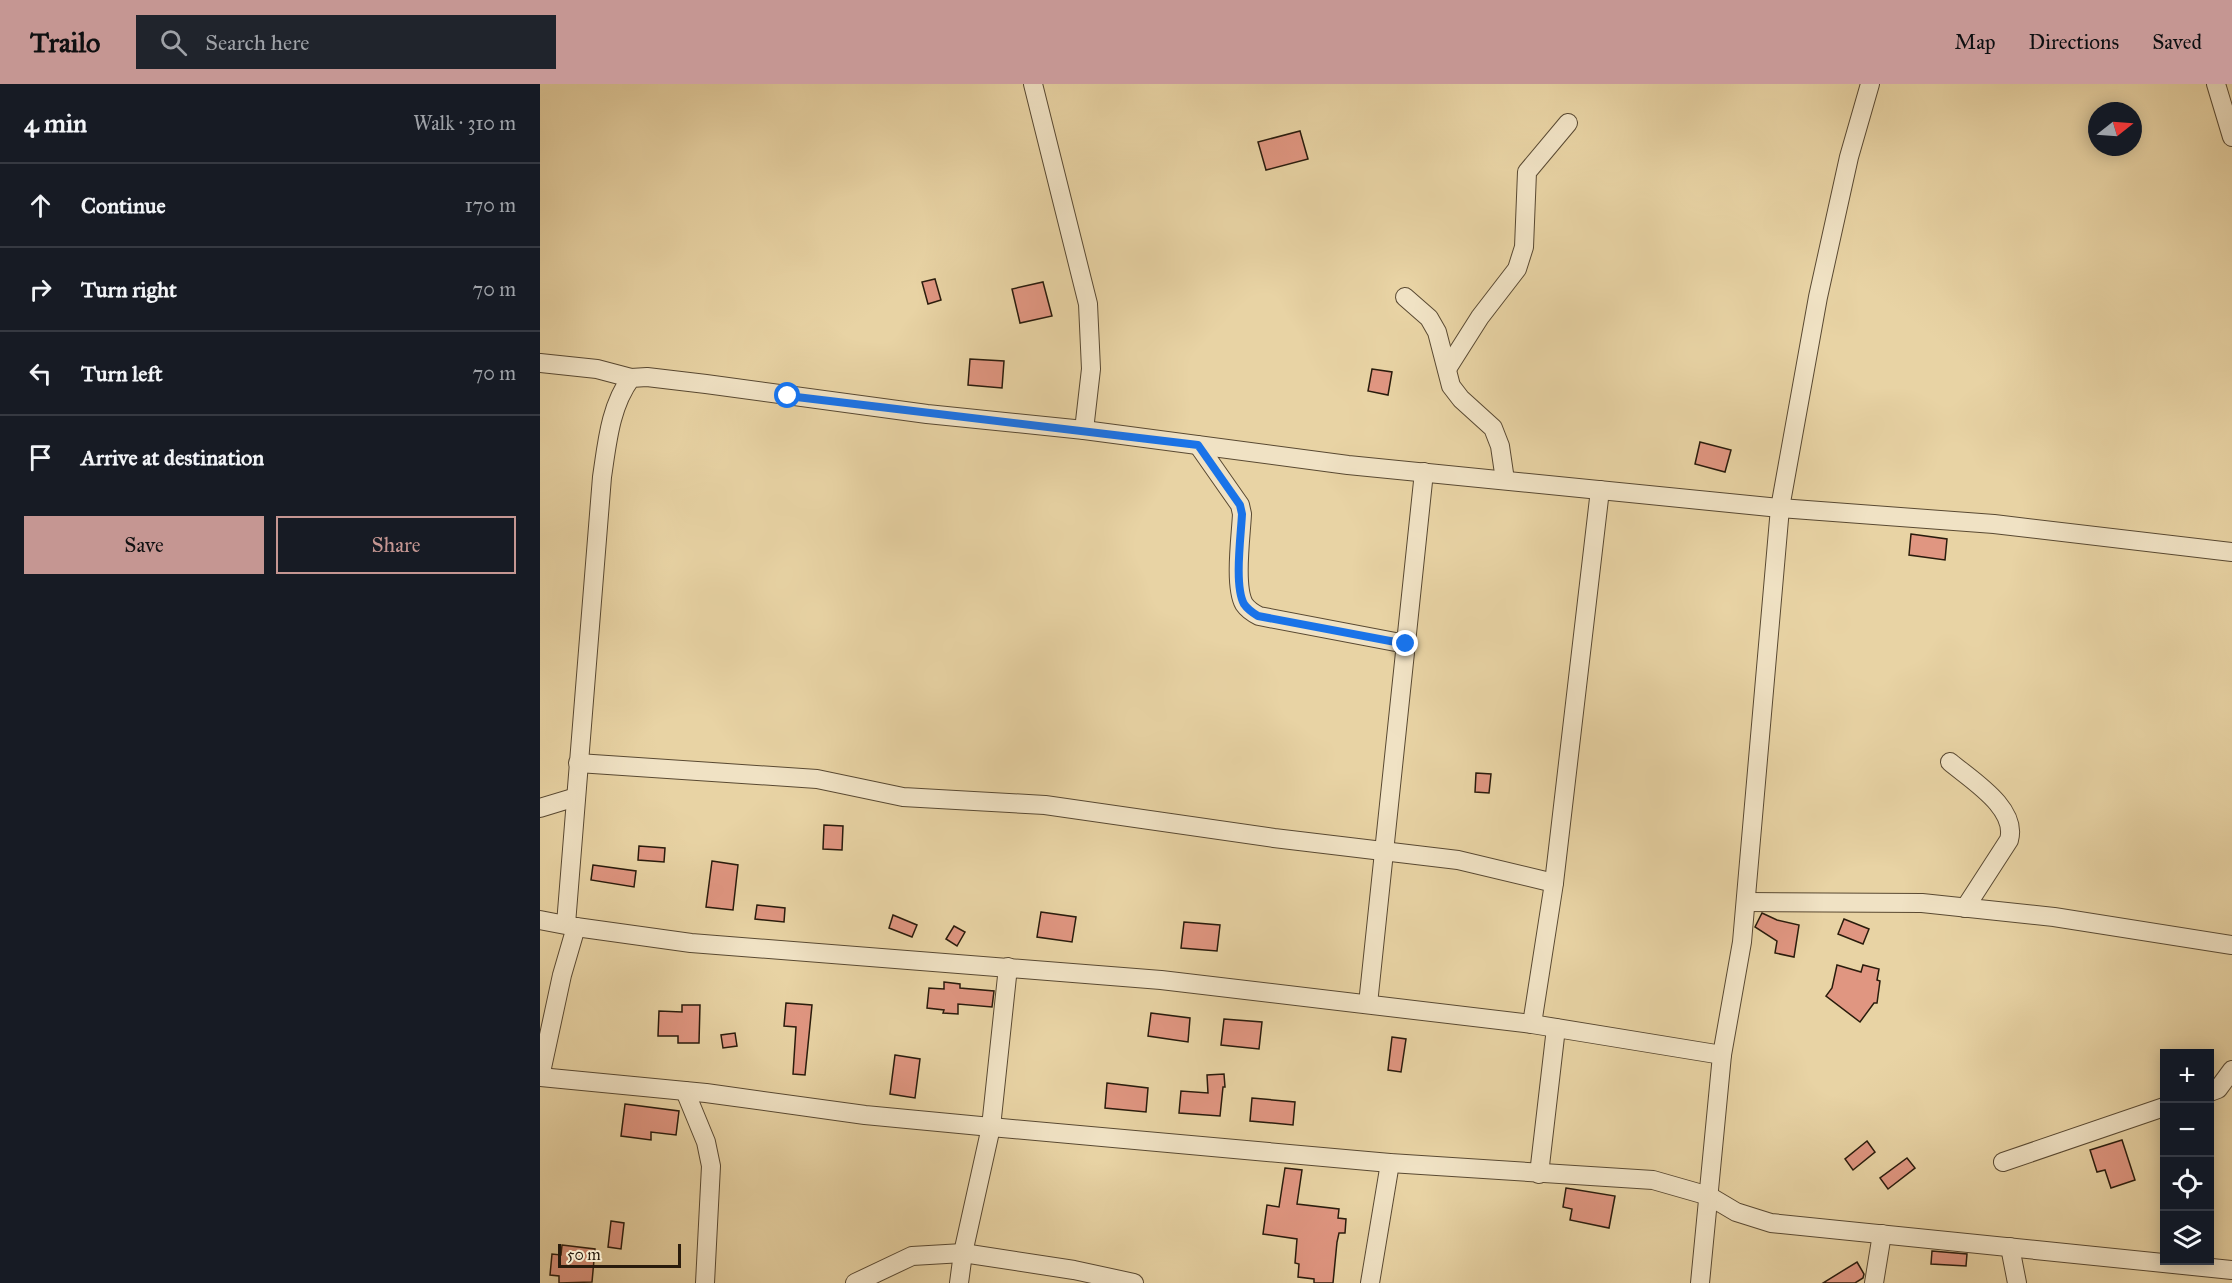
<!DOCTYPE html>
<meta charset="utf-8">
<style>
:root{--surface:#171b24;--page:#20242c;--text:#f1f3f6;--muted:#9ea1a6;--line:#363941;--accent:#c59692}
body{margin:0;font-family:"IM FELL Great Primer",serif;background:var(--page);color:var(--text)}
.controls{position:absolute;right:18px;bottom:18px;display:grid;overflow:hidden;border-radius:0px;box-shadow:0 3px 15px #0003}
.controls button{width:54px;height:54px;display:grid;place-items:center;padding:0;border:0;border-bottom:2px solid var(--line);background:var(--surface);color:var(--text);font:30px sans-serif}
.compass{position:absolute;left:1548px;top:18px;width:54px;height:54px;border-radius:50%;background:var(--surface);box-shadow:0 3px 15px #0003;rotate:73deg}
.scale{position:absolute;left:18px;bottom:15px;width:123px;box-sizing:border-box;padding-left:6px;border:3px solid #291b0c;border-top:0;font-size:16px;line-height:21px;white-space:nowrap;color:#291b0c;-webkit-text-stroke:4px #f0e2c4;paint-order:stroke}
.stop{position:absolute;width:18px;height:18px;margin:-14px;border:4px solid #1a73e8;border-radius:50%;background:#fff}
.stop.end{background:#1a73e8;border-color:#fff;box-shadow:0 2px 6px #0008}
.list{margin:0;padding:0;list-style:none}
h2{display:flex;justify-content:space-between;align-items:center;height:78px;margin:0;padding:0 24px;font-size:26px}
h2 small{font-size:20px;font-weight:400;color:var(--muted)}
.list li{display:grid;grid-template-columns:39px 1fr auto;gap:18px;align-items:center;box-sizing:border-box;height:84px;padding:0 24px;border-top:2px solid var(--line)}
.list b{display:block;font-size:22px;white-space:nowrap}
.list em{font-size:20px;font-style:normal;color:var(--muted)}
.actions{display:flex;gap:12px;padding:18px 24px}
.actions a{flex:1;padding:14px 0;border:2px solid var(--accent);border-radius:0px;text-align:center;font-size:21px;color:var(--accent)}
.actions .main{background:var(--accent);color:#111}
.icon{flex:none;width:33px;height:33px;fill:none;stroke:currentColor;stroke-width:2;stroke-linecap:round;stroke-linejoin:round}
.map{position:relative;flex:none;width:1692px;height:1199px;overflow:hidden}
header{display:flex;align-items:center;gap:36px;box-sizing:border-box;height:84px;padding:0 30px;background:var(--accent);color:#111}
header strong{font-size:28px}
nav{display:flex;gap:33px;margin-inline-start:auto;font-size:21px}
.search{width:420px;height:54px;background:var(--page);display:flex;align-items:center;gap:15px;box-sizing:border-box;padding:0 21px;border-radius:0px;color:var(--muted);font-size:22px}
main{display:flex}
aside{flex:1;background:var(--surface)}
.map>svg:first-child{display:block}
</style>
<header>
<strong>Trailo</strong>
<div class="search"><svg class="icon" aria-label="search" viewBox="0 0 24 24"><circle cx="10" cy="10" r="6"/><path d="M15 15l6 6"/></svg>Search here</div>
<nav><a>Map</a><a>Directions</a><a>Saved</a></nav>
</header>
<main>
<aside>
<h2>4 min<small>Walk · 310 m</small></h2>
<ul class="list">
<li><svg class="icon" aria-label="ahead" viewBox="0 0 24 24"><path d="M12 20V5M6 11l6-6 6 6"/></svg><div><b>Continue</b></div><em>170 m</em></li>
<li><svg class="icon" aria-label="right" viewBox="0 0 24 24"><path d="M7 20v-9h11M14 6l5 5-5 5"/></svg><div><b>Turn right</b></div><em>70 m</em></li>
<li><svg class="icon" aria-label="left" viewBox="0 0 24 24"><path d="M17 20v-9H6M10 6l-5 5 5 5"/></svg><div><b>Turn left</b></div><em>70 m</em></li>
<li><svg class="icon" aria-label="arrive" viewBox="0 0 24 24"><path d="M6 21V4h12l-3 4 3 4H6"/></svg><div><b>Arrive at destination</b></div></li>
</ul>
<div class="actions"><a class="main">Save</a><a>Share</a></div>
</aside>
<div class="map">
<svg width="1692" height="1199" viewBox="0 0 1692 1199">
<rect width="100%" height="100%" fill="#e8d3a4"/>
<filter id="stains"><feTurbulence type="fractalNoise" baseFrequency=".00333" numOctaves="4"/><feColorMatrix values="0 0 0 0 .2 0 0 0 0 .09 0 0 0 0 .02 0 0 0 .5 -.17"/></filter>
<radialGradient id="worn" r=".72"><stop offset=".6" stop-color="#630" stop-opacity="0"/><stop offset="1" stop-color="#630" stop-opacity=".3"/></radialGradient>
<g fill="#e09681" stroke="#291b0c" stroke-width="1.5">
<path d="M760 47 768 75 726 86 718 58Z"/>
<path d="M395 195 401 216 388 220 382 198Z"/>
<path d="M503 198 512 232 480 239 472 205Z"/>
<path d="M430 275 464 277 462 304 428 301Z"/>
<path d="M832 285 852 288 848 311 828 307Z"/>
<path d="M1160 358 1191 366 1185 388 1155 380Z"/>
<path d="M1371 450 1407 455 1405 476 1369 471Z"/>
<path d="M936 689 951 690 949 709 935 708Z"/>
<path d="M284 741 303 742 302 766 283 765Z"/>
<path d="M99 762 125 764 124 778 98 776Z"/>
<path d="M172 777 198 781 193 826 166 823Z"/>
<path d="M53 781 96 787 94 803 51 796Z"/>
<path d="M217 821 245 824 244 838 215 835Z"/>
<path d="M501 828 536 833 532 858 497 853Z"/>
<path d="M1222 829 1237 836 1259 841 1254 873 1235 869 1237 857 1215 843Z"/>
<path d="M353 831 377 841 372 853 349 844Z"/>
<path d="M1304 835 1329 845 1323 860 1298 850Z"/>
<path d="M644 838 680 841 677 867 641 864Z"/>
<path d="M414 842 425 848 417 862 406 855Z"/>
<path d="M1297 881 1321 888 1323 881 1339 885 1337 896 1340 897 1337 919H1334L1320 938 1286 912 1292 904Z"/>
<path d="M404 898 420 900V904L454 907 452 923 418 920V930L403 929 404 926 387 924 389 904 404 905Z"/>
<path d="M246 919 272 921 265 991 253 990 256 943 244 942Z"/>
<path d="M142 921H160L159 959H138V952H118L119 927 142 928Z"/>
<path d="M611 929 650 934 648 958 608 952Z"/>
<path d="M684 935 722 938 719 965 681 961Z"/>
<path d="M195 949 197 962 183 964 181 951Z"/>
<path d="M852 953 866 955 861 988 848 986Z"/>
<path d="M355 971 380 975 375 1014 350 1010Z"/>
<path d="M684 990 685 1003H683L680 1032 639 1029 641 1007 668 1009 667 991Z"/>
<path d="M567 999 608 1004 606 1028 565 1024Z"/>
<path d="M712 1014 755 1018 753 1041 710 1037Z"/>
<path d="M85 1020 139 1027 136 1051 111 1048V1056L81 1052Z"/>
<path d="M1582 1056 1595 1096 1571 1104 1565 1086 1557 1088 1550 1066Z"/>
<path d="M1327 1057 1335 1068 1313 1086 1305 1075Z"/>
<path d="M1367 1074 1375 1084 1348 1105 1340 1094Z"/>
<path d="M745 1084 762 1086 757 1120 799 1125 798 1134 806 1135 805 1149H799L797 1158 793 1199H774V1195L758 1193 759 1180 755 1179 757 1155 723 1150 727 1121 739 1123Z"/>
<path d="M1026 1104 1075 1112 1069 1144 1030 1136 1032 1125 1023 1123Z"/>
<path d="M71 1137 84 1139 81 1165 68 1163Z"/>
<path d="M22 1161 55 1165 52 1198 19 1199V1192L10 1191 12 1170 21 1171Z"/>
<path d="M1392 1167 1427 1170 1426 1182 1391 1180Z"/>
<path d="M1317 1178 1324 1190 1323 1194 1315 1199H1283Z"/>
</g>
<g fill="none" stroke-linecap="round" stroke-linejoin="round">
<defs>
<g id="minor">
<path d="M493 0 548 220 551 285 544 346"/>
<path d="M1676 0 1692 53"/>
<path d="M865 213 889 234 897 248 911 302 921 315 953 344 960 362 965 396"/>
<path d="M0 279 57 285 91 294"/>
<path d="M907 285 940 233 977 185 984 163 987 88 1028 39"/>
<path d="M658 361 700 421 702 430C701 451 694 502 704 520 708 526 713 529 719 532L866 560"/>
<path d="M1410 678C1431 696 1478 724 1469 756L1425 824"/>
<path d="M38 679 277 695 363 713 505 721 734 754 918 776 1014 799"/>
<path d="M0 724 36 713"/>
<path d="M1206 818 1382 819 1514 833 1692 861"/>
<path d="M0 836 36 843 151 859 621 896 992 940 1182 971"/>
<path d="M26 840 62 393C67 360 70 322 91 294L107 293 166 300 387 330 544 346 808 381 1240 424 1454 440 1692 468"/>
<path d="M828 920 884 388"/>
<path d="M992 940 1014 799 1060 406"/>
<path d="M0 993 166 1009 325 1031 451 1043 850 1079 1113 1096 1169 1112 1196 1128 1231 1139 1692 1186"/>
<path d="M0 993 22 891 36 843"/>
<path d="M145 1007 166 1058 171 1082 165 1199"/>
<path d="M1670 1008 1678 1005 1692 986"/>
<path d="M1463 1078 1624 1023"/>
<path d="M999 1090 1016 944"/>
<path d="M1470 1163 1477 1199"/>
<path d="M315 1199 372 1172 423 1169 534 1186 594 1199"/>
<path d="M419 1199 423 1169 451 1043 468 883"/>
<path d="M830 1199 850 1079"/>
<path d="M1160 1199 1182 971 1202 858 1240 424 1278 213 1309 73 1330 0"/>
<path d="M1334 1199 1342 1150"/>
</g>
</defs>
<use href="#minor" stroke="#594932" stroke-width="20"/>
<use href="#minor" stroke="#f0e2c4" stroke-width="18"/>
</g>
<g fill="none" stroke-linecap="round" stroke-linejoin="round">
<path stroke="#1a73e8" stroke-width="8" d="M248 312 658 361 700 421 702 430C701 451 694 502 704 520 708 526 713 529 718 532L866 560"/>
</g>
<rect width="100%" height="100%" filter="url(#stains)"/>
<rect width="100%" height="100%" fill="url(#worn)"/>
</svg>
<div class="controls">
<button>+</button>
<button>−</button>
<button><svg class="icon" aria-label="locate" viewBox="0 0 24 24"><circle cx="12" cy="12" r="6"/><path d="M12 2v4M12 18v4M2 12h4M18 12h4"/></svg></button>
<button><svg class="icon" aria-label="layers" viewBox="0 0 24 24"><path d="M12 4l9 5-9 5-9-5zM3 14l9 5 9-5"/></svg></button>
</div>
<svg class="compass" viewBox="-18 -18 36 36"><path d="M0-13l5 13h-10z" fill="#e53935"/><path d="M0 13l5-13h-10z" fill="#9ea1a6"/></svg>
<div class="scale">50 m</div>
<div class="stop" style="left:248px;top:312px"></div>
<div class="stop end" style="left:866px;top:560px"></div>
</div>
</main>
